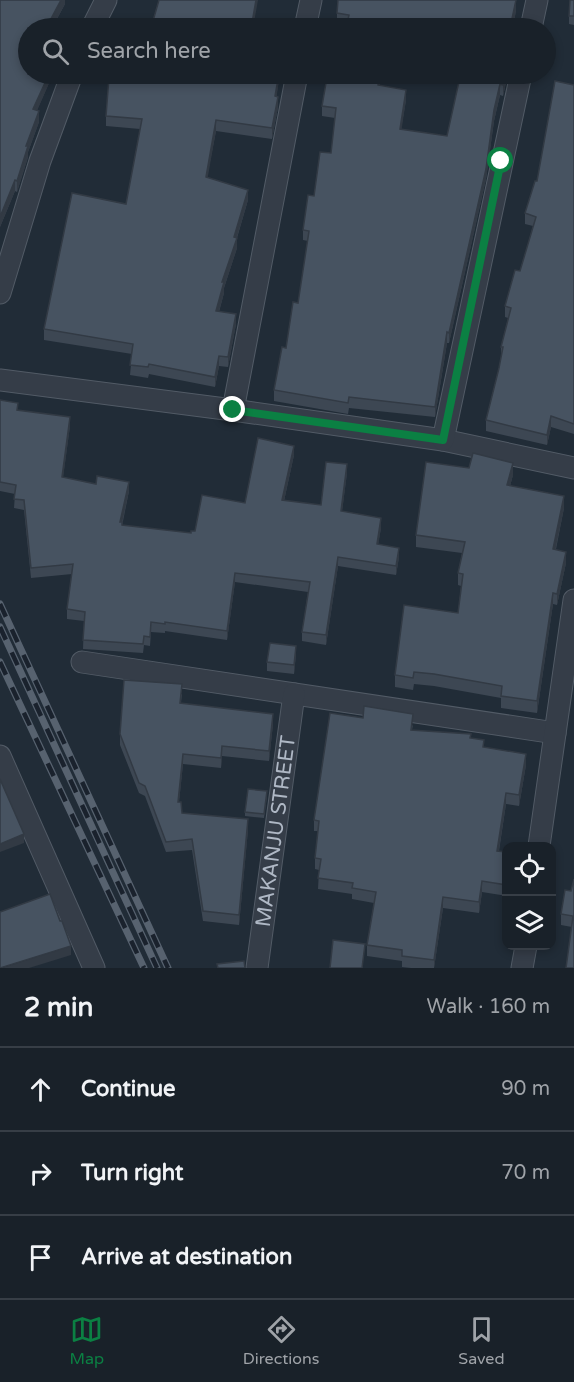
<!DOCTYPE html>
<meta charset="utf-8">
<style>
:root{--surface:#192129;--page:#222931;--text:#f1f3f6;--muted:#9fa3a8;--line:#373e46;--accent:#0b8043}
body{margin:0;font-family:"Varela Round",sans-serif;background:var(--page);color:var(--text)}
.controls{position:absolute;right:18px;bottom:18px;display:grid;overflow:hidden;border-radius:12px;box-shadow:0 3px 9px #0003}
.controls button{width:54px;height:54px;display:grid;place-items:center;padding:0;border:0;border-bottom:2px solid var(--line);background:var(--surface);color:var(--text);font:30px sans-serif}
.stop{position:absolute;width:18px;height:18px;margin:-14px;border:4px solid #0b8043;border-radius:50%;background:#fff}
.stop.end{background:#0b8043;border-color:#fff;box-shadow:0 2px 6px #0008}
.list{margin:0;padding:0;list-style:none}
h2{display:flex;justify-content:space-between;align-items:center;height:78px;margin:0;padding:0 24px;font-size:26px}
h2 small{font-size:20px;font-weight:400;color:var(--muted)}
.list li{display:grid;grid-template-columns:39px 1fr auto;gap:18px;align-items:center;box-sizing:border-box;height:84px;padding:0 24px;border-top:2px solid var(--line)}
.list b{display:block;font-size:22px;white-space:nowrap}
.list em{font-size:20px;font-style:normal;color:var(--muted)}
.icon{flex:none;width:33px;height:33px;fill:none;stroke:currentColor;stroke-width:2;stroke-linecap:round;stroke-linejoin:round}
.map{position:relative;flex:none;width:574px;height:968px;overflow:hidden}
.search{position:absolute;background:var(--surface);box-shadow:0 3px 9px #0003;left:18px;right:18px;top:18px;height:66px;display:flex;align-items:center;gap:15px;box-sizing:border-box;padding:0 21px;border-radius:33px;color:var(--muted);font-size:22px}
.sheet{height:330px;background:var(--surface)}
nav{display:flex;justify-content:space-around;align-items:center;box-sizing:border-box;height:84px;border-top:2px solid var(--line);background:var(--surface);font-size:16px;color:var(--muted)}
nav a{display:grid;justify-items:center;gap:3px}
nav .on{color:var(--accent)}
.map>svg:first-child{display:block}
</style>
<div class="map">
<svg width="574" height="968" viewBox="0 0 574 968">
<rect width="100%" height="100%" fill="#212c37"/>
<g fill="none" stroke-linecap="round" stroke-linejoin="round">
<defs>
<g id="street">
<path d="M92 28 106 0"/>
<path d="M305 28 311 0"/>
<path d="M531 28 537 0"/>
<path d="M0 293 40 161 72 74"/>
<path d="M0 380 233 410 443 440 574 468"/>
<path d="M233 410 297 74"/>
<path d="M443 440 521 74"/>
<path d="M82 662 555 733"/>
<path d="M0 756 94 968"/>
<path d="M539 846 574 600"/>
<path id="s1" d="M257 968 294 694"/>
<path d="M522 968 526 946"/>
</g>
</defs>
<use href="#street" stroke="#525b66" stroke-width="23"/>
<use href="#street" stroke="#353d48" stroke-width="21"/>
<defs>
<g id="rail">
<path d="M0 604 168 968"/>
<path d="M0 627 157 968"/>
<path d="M0 662 144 968"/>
</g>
</defs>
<use href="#rail" stroke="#57626f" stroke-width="7"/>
<use href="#rail" stroke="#1a222d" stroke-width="4.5" stroke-dasharray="14" stroke-linecap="butt"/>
</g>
<g fill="#3d4753">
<path d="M0 0H65V4L52 28H28V74H53L37 110 39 122 28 152V157L17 192 15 191 0 227Z"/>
<path d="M574 0V25L569 24V16Z"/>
<path d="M516 10 513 28H346L347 25 337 24V13Z"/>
<path d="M114 74H280L276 97 278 107 272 139 216 131 207 177 248 200 237 238V248L224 288V293L219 312 236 324 228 367 219 366 215 387 149 374 148 378 130 375 132 354 44 340V329L126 204 140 129 106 126V116Z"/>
<path d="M508 74 503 96 500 95 494 121 486 179 449 343H447L435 417 349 408 348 414 274 401V390L298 303 308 241 303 240V230L331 153 335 118 322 116V106L380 86 406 100 401 129 447 136 458 87V77Z"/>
<path d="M574 85V434L551 427 547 445 486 431V420L499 368 501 357V347L508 318 505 317V306L520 271 533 226 525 224V213Z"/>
<path d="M0 400 18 410 70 426 63 477 129 491 122 526 191 533 195 531 245 503 294 455 284 501 321 505 347 473 342 511 381 528 378 544 399 557 396 575 338 566 326 645 302 641V632L308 592 235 582 227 640 165 631V633L151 632 150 646 144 645 143 653 83 649 84 621 67 619V609L72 574 31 578 24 510 14 508 15 494 0 491Z"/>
<path d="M513 475 510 486 564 508 556 549 566 563 557 605 553 604 537 713 501 708V698L434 686 414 684 413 690 395 687V675L458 613 461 586 458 585V573L462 553 416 547V535Z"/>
<path d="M296 654 294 674 267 671V662Z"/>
<path d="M182 694 181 703 273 724 269 761 222 756 221 768 183 764 179 802 182 813 248 830 239 925 203 921 192 850 166 852 145 796 139 793 120 745V734Z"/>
<path d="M413 725 412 730 471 738 484 747 526 765 519 806 506 804 499 851 507 852V896L482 892 479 913 443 908 434 968H411L402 967V961L367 956V945L374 903 352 899V894L318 889 319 870 315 869V858L318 831H314V820Z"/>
<path d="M267 796 264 818 245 816V812Z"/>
<path d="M574 879V968L572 927 561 925V914L571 891Z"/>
</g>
<g fill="#323a44">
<path d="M61 0H65V4L52 28H46Z"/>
<path d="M256 0H258L253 28 252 23Z"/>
<path d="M516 0V10L513 28H510Z"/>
<path d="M49 74H53L33 120V109Z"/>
<path d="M279 74H280L275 107V96Z"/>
<path d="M380 74H382L378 96V85Z"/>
<path d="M506 74H508L503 96V85Z"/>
<path d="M500 84V95L494 121 486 179 449 343V333L494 110Z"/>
<path d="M406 90V100L400 140V129Z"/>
<path d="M278 97V107L272 139V128Z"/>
<path d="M39 111V122L28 152V157L17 192V181L26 146Z"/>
<path d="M216 120V131L206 187V177Z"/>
<path d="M15 180V191L0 227V217Z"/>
<path d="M248 190V200L234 247V237Z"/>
<path d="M237 238V248L224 288V293L216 322V311L222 282Z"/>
<path d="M236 314V324L228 367V357Z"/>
<path d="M447 332V343L435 417V407Z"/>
<path d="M219 356V366L215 387V377Z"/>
<path d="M551 416V427L547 445V435Z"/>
<path d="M70 417V426L62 486V477Z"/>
<path d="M294 446V455L282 510V500Z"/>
<path d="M513 463V475L507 497V485Z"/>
<path d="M347 464V473L341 520V511Z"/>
<path d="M129 482V491L122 523 120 522Z"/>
<path d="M564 496V508L553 561V549Z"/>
<path d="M381 518V528L377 553V544Z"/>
<path d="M399 548V557L396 575V566Z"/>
<path d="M566 552V563L557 605V594Z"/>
<path d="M338 557V566L326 645V635Z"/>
<path d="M235 573V582L227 640V631Z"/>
<path d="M553 593V604L537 713V701Z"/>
<path d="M296 646V654L294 674V665Z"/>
<path d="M273 714V724L269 761V751Z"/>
<path d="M222 746V756L221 768V758Z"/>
<path d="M183 754V764L178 812V802Z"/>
<path d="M526 754V765L519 806V795Z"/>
<path d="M506 793V804L497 862V851Z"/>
<path d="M248 819V830L239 925V915Z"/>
<path d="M24 834V843L0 852V844Z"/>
<path d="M482 881V892L479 913V902Z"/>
<path d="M443 897V908L434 968V960Z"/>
<path d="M71 946V955L29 968H2Z"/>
</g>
<g fill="#475361" stroke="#323a44" stroke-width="1.5">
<path d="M0 0H61L46 28H28V74H49L33 109 39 111 26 146H28L17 181 15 180 0 217Z"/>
<path d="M159 0H256L252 23 283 28H151Z"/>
<path d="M338 0H516L510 28H404L389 25 388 28H346L349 15 337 13Z"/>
<path d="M570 0H574V16H569Z"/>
<path d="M114 74H279L275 96 278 97 272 128 216 120 206 177 248 190 234 237 237 238 222 282H224L216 311 236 314 228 357 219 356 215 377 149 364 148 367 130 365 133 344 44 329 72 193 126 204 142 119 106 116 109 77 114 78Z"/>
<path d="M338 74H380L378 85 406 90 400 129 447 136 460 77H458V74H506L503 85 500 84 494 110 486 169 449 333 447 332 435 407 349 397 348 403 274 390 282 347 286 348 293 302 298 303 309 231 303 230 308 195 314 196 320 152 331 153 336 108 322 106 327 77 337 78Z"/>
<path d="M555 81 574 85V424L551 416 547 435 486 420 499 368 503 347H501L511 308 505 306 515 270 520 271 536 217 525 213 535 181H537Z"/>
<path d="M0 400 18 403 17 410 70 417 62 477 96 484 97 476 129 482 120 522H122V525L191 533V531H195L202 495 245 503 258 438 294 446 282 500 321 505 326 462 347 464 341 511 381 518 377 544 399 548 396 566 338 557 326 635 302 632 310 582 235 573 227 631 165 622V624L151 622 150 637 144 636 143 644 83 640 85 612 67 609 73 564 31 568 24 500 14 499 16 485 0 482Z"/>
<path d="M473 453 513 463 507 485 564 496 553 549 566 552 557 594 553 593 537 701 501 696 502 686 434 674 414 672 413 678 395 675 404 605 458 613 463 574 458 573 465 542 416 535 426 462 469 468Z"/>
<path d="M270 643 296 646 294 665 267 662Z"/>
<path d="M124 680 182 684 180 703 273 714 269 751 222 746 221 758 183 754 178 802H181L182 813 248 819 239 915 203 911 192 839 166 842 145 786 139 783 120 734Z"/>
<path d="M364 706 413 714 411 730 471 734 470 738 484 740 483 747 526 754 519 795 506 793 497 851 507 852V885L482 881 479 902 443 897 434 960 402 956V950L367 945 376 892 352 888 353 883 318 878 321 859 315 858 319 821 314 820 330 713 363 718Z"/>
<path d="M0 779 24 834 0 844Z"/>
<path d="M248 789 267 791 264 814 245 812Z"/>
<path d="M574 879V968H566L573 916 561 914 565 890 571 891Z"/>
<path d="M50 894 60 921H62L71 946 0 968V912Z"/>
<path d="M333 940 365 944 362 968H330Z"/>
<path d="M244 961 245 968H218L217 964Z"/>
</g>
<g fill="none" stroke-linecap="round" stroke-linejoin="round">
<path stroke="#0b8043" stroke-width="8" d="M233 410 443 440 501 161"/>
</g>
<g text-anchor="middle" stroke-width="5" stroke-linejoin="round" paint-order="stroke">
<g font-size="21" fill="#afb8c5" stroke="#1a222d">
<text dy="7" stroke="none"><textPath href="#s1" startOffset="138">MAKANJU STREET</textPath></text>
</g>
</g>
</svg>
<div class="controls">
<button><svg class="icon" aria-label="locate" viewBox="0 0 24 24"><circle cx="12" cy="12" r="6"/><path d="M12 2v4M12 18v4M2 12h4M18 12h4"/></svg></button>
<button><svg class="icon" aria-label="layers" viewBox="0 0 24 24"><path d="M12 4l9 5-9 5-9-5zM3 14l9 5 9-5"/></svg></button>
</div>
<div class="stop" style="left:501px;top:161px"></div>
<div class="stop end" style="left:233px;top:410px"></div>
<div class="search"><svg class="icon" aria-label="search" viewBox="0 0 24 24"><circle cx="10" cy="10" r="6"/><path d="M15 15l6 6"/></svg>Search here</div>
</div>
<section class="sheet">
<h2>2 min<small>Walk · 160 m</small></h2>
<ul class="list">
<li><svg class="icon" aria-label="ahead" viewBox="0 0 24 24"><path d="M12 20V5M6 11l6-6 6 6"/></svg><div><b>Continue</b></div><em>90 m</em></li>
<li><svg class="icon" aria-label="right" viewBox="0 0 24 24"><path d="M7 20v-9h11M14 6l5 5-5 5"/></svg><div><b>Turn right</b></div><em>70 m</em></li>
<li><svg class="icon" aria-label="arrive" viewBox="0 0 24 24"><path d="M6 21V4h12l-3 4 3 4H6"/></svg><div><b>Arrive at destination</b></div></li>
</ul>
</section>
<nav>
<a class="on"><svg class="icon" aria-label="map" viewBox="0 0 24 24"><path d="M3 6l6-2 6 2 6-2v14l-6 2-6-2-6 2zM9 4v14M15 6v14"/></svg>Map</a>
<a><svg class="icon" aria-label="directions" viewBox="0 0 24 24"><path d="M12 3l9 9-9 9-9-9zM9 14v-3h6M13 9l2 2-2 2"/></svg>Directions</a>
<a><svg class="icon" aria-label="saved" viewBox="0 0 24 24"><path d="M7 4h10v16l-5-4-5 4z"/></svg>Saved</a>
</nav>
